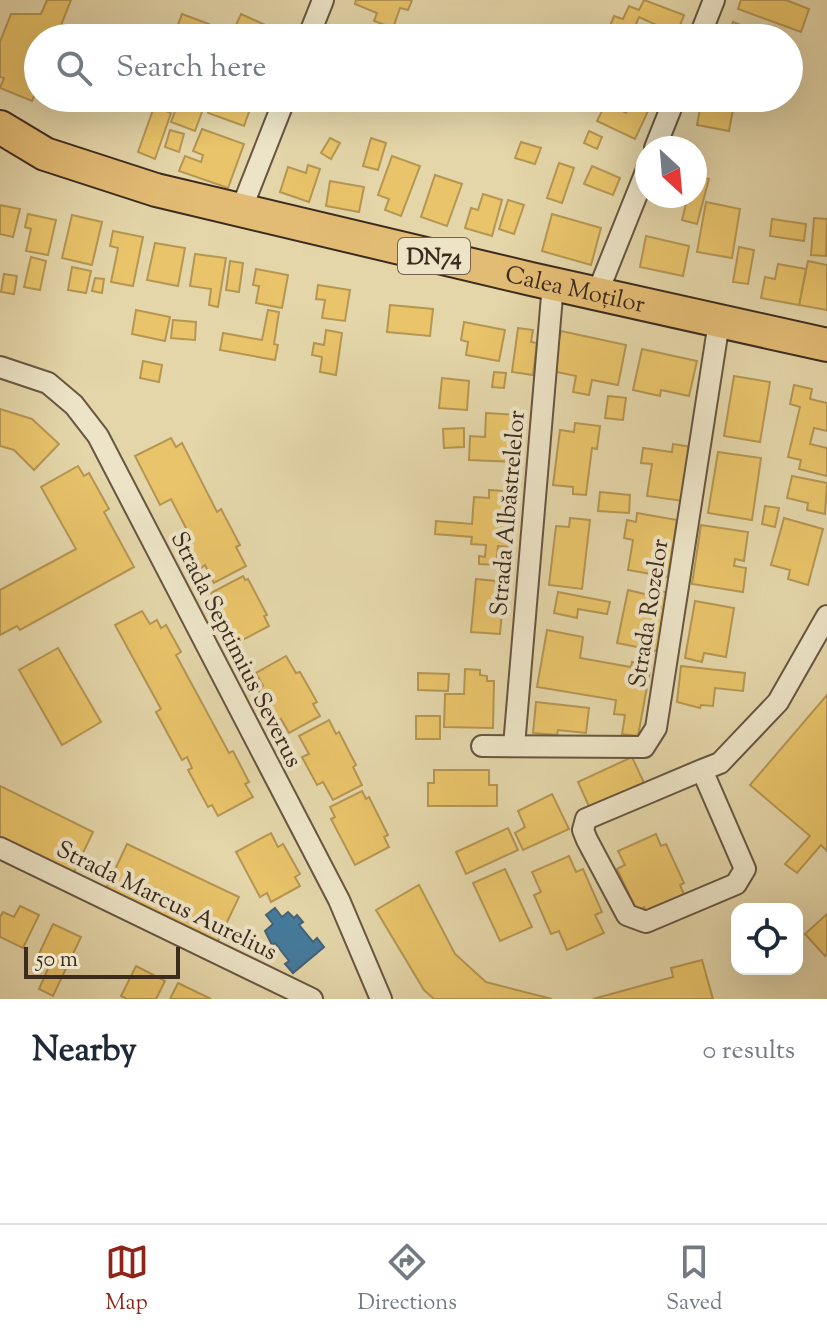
<!DOCTYPE html>
<meta charset="utf-8">
<style>
:root{--surface:#fff;--page:#f6f6f7;--text:#1f2937;--muted:#747a83;--line:#e0e1e3;--accent:#8f2418}
body{margin:0;font-family:"Sorts Mill Goudy",serif;background:var(--page);color:var(--text)}
.controls{position:absolute;right:24px;bottom:24px;display:grid;overflow:hidden;border-radius:16px;box-shadow:0 8px 32px #0002}
.controls button{width:72px;height:72px;display:grid;place-items:center;padding:0;border:0;border-bottom:2px solid var(--line);background:var(--surface);color:var(--text);font:40px sans-serif}
.compass{position:absolute;left:635px;top:136px;width:72px;height:72px;border-radius:50%;background:var(--surface);box-shadow:0 8px 32px #0002;rotate:154deg}
.scale{position:absolute;left:24px;bottom:20px;width:156px;box-sizing:border-box;padding-left:8px;border:4px solid #3d2b1e;border-top:0;font-size:22px;line-height:28px;white-space:nowrap;color:#3d2b1e;-webkit-text-stroke:6px #ede4c7;paint-order:stroke}
.list{margin:0;padding:0;list-style:none}
h2{display:flex;justify-content:space-between;align-items:center;height:104px;margin:0;padding:0 32px;font-size:34px}
h2 small{font-size:26px;font-weight:400;color:var(--muted)}
.icon{flex:none;width:44px;height:44px;fill:none;stroke:currentColor;stroke-width:2;stroke-linecap:round;stroke-linejoin:round}
.map{position:relative;flex:none;width:827px;height:999px;overflow:hidden}
.search{position:absolute;background:var(--surface);box-shadow:0 8px 32px #0002;left:24px;right:24px;top:24px;height:88px;display:flex;align-items:center;gap:20px;box-sizing:border-box;padding:0 28px;border-radius:44px;color:var(--muted);font-size:30px}
.sheet{height:224px;background:var(--surface)}
nav{display:flex;justify-content:space-around;align-items:center;box-sizing:border-box;height:112px;border-top:2px solid var(--line);background:var(--surface);font-size:22px;color:var(--muted)}
nav a{display:grid;justify-items:center;gap:4px}
nav .on{color:var(--accent)}
.map>svg:first-child{display:block}
</style>
<div class="map">
<svg width="827" height="999" viewBox="0 0 827 999">
<rect width="100%" height="100%" fill="#e4d6a9"/>
<filter id="stains"><feTurbulence type="fractalNoise" baseFrequency=".0025" numOctaves="4"/><feColorMatrix values="0 0 0 0 .2 0 0 0 0 .09 0 0 0 0 .02 0 0 0 .5 -.17"/></filter>
<radialGradient id="worn" r=".72"><stop offset=".6" stop-color="#630" stop-opacity="0"/><stop offset="1" stop-color="#630" stop-opacity=".3"/></radialGradient>
<g fill="#e9c46a" stroke="#b59653" stroke-width="2">
<path d="M47 0H71L56 38H38V86L32 101 0 88 4 78 0 77V42L11 14H41Z"/>
<path d="M356 0H412L408 10 400 8 393 28 374 21 377 13 355 4Z"/>
<path d="M644 0 684 15 675 38 658 35 661 27 639 17 630 38H605L614 16 623 19 629 6 639 10Z"/>
<path d="M741 0H786L809 9 801 32 738 9Z"/>
<path d="M182 14 209 24 203 38H173Z"/>
<path d="M241 14 283 33 280 38H230Z"/>
<path d="M733 22 754 30 751 38H727Z"/>
<path d="M397 25 425 37V38H391Z"/>
<path d="M180 98H198L206 101 195 131 171 122Z"/>
<path d="M213 98H254L244 126 208 113Z"/>
<path d="M335 98H357L352 111 333 104Z"/>
<path d="M702 98 734 104 729 131 697 125Z"/>
<path d="M632 100 649 109 635 139 597 121 606 103 626 113Z"/>
<path d="M154 107 171 113 155 159 138 152Z"/>
<path d="M202 129 244 144 228 188 179 171 185 156 201 162 203 155 193 151Z"/>
<path d="M170 130 184 134 179 152 165 147Z"/>
<path d="M589 131 602 137 597 149 584 143Z"/>
<path d="M330 138 340 143 331 159 321 153Z"/>
<path d="M371 138 386 143 378 170 363 166Z"/>
<path d="M521 142 541 148 535 164 515 158Z"/>
<path d="M392 156 420 166 401 216 385 210 389 199 378 195Z"/>
<path d="M559 163 574 168 562 203 547 198Z"/>
<path d="M308 165 320 169 309 202 280 192 288 167 306 173Z"/>
<path d="M592 166 620 178 613 195 584 184Z"/>
<path d="M435 175 462 184 447 226 421 217Z"/>
<path d="M695 175 709 179 697 224 682 220 688 196H695Z"/>
<path d="M330 181 364 187 359 212 326 206Z"/>
<path d="M483 194 502 200 492 236 465 228 471 208 478 210Z"/>
<path d="M508 200 524 205 514 234 499 229Z"/>
<path d="M706 202 740 209 732 258 697 252Z"/>
<path d="M0 205 20 209 13 237 0 234Z"/>
<path d="M28 214 56 220 48 255 26 251 31 229 25 227Z"/>
<path d="M552 214 601 228 591 265 542 251Z"/>
<path d="M72 215 102 222 92 265 62 258Z"/>
<path d="M814 218 827 219 826 256 811 255Z"/>
<path d="M772 219 806 224 804 241 770 236Z"/>
<path d="M113 231 143 237 133 286 111 282 118 248 110 246Z"/>
<path d="M646 236 689 246 683 276 640 267Z"/>
<path d="M155 243 185 248 178 286 147 280Z"/>
<path d="M739 247 754 250 748 284 733 282Z"/>
<path d="M195 254 226 258 218 307 209 305 211 289 190 286Z"/>
<path d="M31 257 46 261 40 290 24 287Z"/>
<path d="M230 261 243 263 239 292 226 290Z"/>
<path d="M808 261 827 265V310L799 305Z"/>
<path d="M778 264 806 269 799 305 761 298 765 277 775 279Z"/>
<path d="M72 267 91 271 86 293 68 290Z"/>
<path d="M256 269 288 275 282 308 256 303 259 286 253 285Z"/>
<path d="M4 274 17 276 14 294 1 292Z"/>
<path d="M95 278 104 279 102 293 92 291Z"/>
<path d="M318 285 350 290 345 321 322 318 325 300 316 299Z"/>
<path d="M390 305 433 309 430 336 387 332Z"/>
<path d="M136 310 170 317 165 341 132 334Z"/>
<path d="M268 310 279 312 274 344 278 345 275 360 220 350 223 333 262 340Z"/>
<path d="M173 320 196 322 195 340 171 338Z"/>
<path d="M464 322 505 330 499 361 466 355 468 342 461 340Z"/>
<path d="M518 328 533 330 531 342 537 343 533 375 512 372Z"/>
<path d="M326 330 342 333 336 375 320 372 322 357 312 355 314 343 324 345Z"/>
<path d="M561 331 626 345 618 385 592 380 589 395 573 392 576 376 552 371Z"/>
<path d="M642 349 697 361 689 396 661 390 660 396 633 390Z"/>
<path d="M143 361 162 365 159 382 140 378Z"/>
<path d="M494 372 506 373 504 388 492 387Z"/>
<path d="M734 376 770 382 760 442 724 436Z"/>
<path d="M442 378 469 381 467 410 439 408Z"/>
<path d="M794 385 812 389 810 399 827 403V431L814 428 810 444 827 448V476L799 469 801 460 788 457 800 407 790 404Z"/>
<path d="M608 396 626 398 623 420 605 418Z"/>
<path d="M0 409 32 419 59 444 34 470 14 450 0 446Z"/>
<path d="M486 413 518 415 515 462 469 460 470 436 485 437Z"/>
<path d="M575 423 600 426 597 449 592 448 586 495 573 494V487L553 485 560 430 574 432Z"/>
<path d="M464 428V447L444 448 443 429Z"/>
<path d="M171 438 176 447 182 443 217 512 221 509 240 545 236 547 246 566 214 583 205 565 201 568 181 531 186 528 171 499 160 505 135 456Z"/>
<path d="M673 444 692 447 683 501 647 496 652 464 641 463 643 448 672 452Z"/>
<path d="M718 452 761 458 752 520 708 513Z"/>
<path d="M78 466 84 476 89 473 109 509 104 512 134 567 20 630 17 626 0 635V590L76 549 41 487Z"/>
<path d="M792 476 827 483 825 514 807 510 808 503 787 498Z"/>
<path d="M489 490 504 491V499H512L509 547 498 546 496 565 479 564V556L485 557 486 545 471 544 472 537 435 534 436 521 472 524 474 497 489 498Z"/>
<path d="M600 492 630 495 629 513 598 511Z"/>
<path d="M765 506 779 508 775 527 762 524Z"/>
<path d="M637 513 677 520 668 577 628 570 633 540 624 538 627 520 636 522Z"/>
<path d="M570 518 590 520 582 589 549 585 556 526 569 527Z"/>
<path d="M784 518 823 529 808 585 788 579 790 570 771 565Z"/>
<path d="M701 525 748 532 744 561 735 559 734 566 746 568 743 592 692 584Z"/>
<path d="M243 576 245 580 248 579 267 615 264 616 269 626 233 645 209 600 214 598 211 593Z"/>
<path d="M476 579 496 581 495 588H504L500 634 471 632Z"/>
<path d="M650 589 669 593 657 651 617 643 628 590 649 595Z"/>
<path d="M558 592 610 602 607 614 578 609 577 618 554 613Z"/>
<path d="M695 601 734 608 726 657 704 653 702 662 685 658Z"/>
<path d="M142 611 150 624 157 620 161 628 166 625 181 652 176 655 229 753 233 751 249 782 245 784 253 797 218 816 212 805 208 807 188 770 192 768 187 757 182 760 156 712 161 709 115 625Z"/>
<path d="M547 630 583 637 580 658 631 667 632 662 651 665 638 736 622 734 625 715 614 714 616 700 537 687Z"/>
<path d="M58 648 101 722 62 745 19 670Z"/>
<path d="M286 656 296 673 300 672 317 702 313 704 320 716 289 733 281 719 276 722 258 689 263 686 256 673Z"/>
<path d="M681 666 745 673 743 691 715 688 713 706 701 705 700 708 677 702Z"/>
<path d="M465 669 480 670V675L487 676V681H494L493 728 444 727 445 694H464Z"/>
<path d="M418 673 449 674 448 691 418 690Z"/>
<path d="M827 695V851L821 845 797 873 785 864 810 836 750 785Z"/>
<path d="M536 702 589 708 586 733 558 730 557 735 533 733Z"/>
<rect x="416" y="716" width="24" height="23"/>
<path d="M329 720 336 734 339 732 356 765 353 767 362 785 333 800 323 782 317 785 302 757 309 754 299 736Z"/>
<path d="M632 757 645 785 591 811 578 782Z"/>
<path d="M434 770H489V785H497V806H428V783H434Z"/>
<path d="M0 786 93 832 73 874 0 844Z"/>
<path d="M362 791 366 799 369 797 388 835 384 837 389 847 355 865 331 819 335 817 330 807Z"/>
<path d="M552 794 569 829 523 850 515 833 525 827 518 811Z"/>
<path d="M508 828 518 850 466 874 456 852Z"/>
<path d="M271 833 278 847 283 844 300 874 295 877 300 886 271 902 267 893 260 897 236 852Z"/>
<path d="M656 834 661 846 666 844 684 883 680 885 685 897 648 914 644 907 637 911 617 869 625 865 618 851Z"/>
<path d="M127 844 239 897 217 943 103 895Z"/>
<path d="M569 856 576 872 583 869 602 912 595 915 604 933 567 950 559 931 551 934 534 895 541 892 532 872Z"/>
<path d="M505 869 532 927 500 941 473 883Z"/>
<path d="M419 885 455 954 486 982 552 999H434L424 990 376 910Z"/>
<path d="M20 906 39 915 23 948 0 937V917L3 912 14 917Z"/>
<path d="M827 914V954L825 956 805 934Z"/>
<path d="M53 924 81 937 53 996 39 989 51 962 38 956Z"/>
<path d="M702 960 713 999H593L673 977 671 968Z"/>
<path d="M136 966 165 981 156 999H127L121 996Z"/>
<path d="M178 983 211 999H170Z"/>
</g>
<path fill="#457b9d" stroke="#436377" stroke-width="2" d="M275 908 282 917 288 912 294 918 297 915 303 922 299 925 313 942 317 938 324 947 293 973 285 964 289 961 275 943 272 945 265 931 273 924 266 915Z"/>
<g fill="none" stroke-linecap="round" stroke-linejoin="round">
<defs>
<g id="street">
<path d="M308 38 323 0"/>
<path d="M699 38 714 0"/>
<path d="M655 148 675 98"/>
<path d="M241 210 285 98"/>
<path d="M597 294 647 169"/>
<path d="M0 367 48 383 74 405 98 436 339 900 381 999"/>
<path d="M482 746 644 747 656 728 719 322"/>
<path d="M514 746 553 284"/>
<path d="M702 770 745 869 736 884 646 922 627 915 587 840 583 830 586 819 702 770 720 763 778 702 827 616"/>
<path d="M0 848 312 999"/>
</g>
<g id="primary">
<path id="s1" d="M0 127 45 154 156 190 531 279 827 345"/>
</g>
</defs>
<use href="#street" stroke="#675641" stroke-width="24"/>
<use href="#primary" stroke="#3d2b1e" stroke-width="36"/>
<use href="#street" stroke="#ede4c7" stroke-width="20"/>
<use href="#primary" stroke="#e2bb74" stroke-width="32"/>
</g>
<g text-anchor="middle" stroke-width="8" stroke-linejoin="round" paint-order="stroke">
<rect fill="#ede4c7" stroke="#726251" stroke-width="2" x="398" y="238" width="72" height="36" rx="6"/>
<g font-size="22" font-weight="bold" fill="#3d2b1e">
<text x="434" y="264">DN74</text>
</g>
<g font-size="24" fill="#3d2b1e" stroke="#ede4c7">
<text dy="8" stroke="none"><textPath href="#s1" startOffset="600">Calea Moților</textPath></text>
<text transform="translate(507 513) rotate(-85)" y="8">Strada Albăstrelelor</text>
<text transform="translate(648 613) rotate(-81)" y="8">Strada Rozelor</text>
<text transform="translate(237 649) rotate(63)" y="8">Strada Septimius Severus</text>
<text transform="translate(167 900) rotate(26)" y="8">Strada Marcus Aurelius</text>
</g>
</g>
<rect width="100%" height="100%" filter="url(#stains)"/>
<rect width="100%" height="100%" fill="url(#worn)"/>
</svg>
<div class="controls">
<button><svg class="icon" aria-label="locate" viewBox="0 0 24 24"><circle cx="12" cy="12" r="6"/><path d="M12 2v4M12 18v4M2 12h4M18 12h4"/></svg></button>
</div>
<svg class="compass" viewBox="-18 -18 36 36"><path d="M0-13l5 13h-10z" fill="#e53935"/><path d="M0 13l5-13h-10z" fill="#747a83"/></svg>
<div class="scale">50 m</div>
<div class="search"><svg class="icon" aria-label="search" viewBox="0 0 24 24"><circle cx="10" cy="10" r="6"/><path d="M15 15l6 6"/></svg>Search here</div>
</div>
<section class="sheet">
<h2>Nearby<small>0 results</small></h2>
<ul class="list">
</ul>
</section>
<nav>
<a class="on"><svg class="icon" aria-label="map" viewBox="0 0 24 24"><path d="M3 6l6-2 6 2 6-2v14l-6 2-6-2-6 2zM9 4v14M15 6v14"/></svg>Map</a>
<a><svg class="icon" aria-label="directions" viewBox="0 0 24 24"><path d="M12 3l9 9-9 9-9-9zM9 14v-3h6M13 9l2 2-2 2"/></svg>Directions</a>
<a><svg class="icon" aria-label="saved" viewBox="0 0 24 24"><path d="M7 4h10v16l-5-4-5 4z"/></svg>Saved</a>
</nav>
